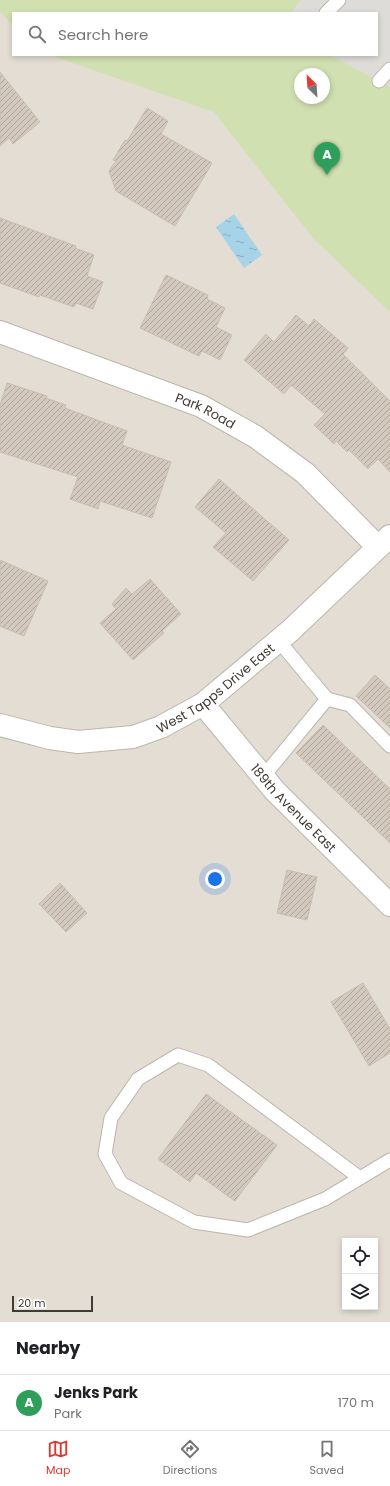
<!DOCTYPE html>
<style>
:root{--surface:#fff;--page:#f2f2f2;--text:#202124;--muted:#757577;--line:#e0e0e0;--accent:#e2332a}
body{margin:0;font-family:Poppins,sans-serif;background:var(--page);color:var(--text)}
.controls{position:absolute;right:12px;bottom:12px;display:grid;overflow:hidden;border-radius:0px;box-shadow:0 2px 6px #0003}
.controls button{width:36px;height:36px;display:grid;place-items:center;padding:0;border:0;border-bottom:1px solid var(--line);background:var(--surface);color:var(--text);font:20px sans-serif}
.compass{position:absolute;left:294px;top:68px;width:36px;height:36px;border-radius:50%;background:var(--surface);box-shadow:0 2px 6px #0003;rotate:335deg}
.scale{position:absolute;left:12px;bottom:10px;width:81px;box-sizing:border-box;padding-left:4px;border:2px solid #423b35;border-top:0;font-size:11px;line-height:14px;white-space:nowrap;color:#423b35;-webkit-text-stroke:3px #fff;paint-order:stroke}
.you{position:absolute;left:215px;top:879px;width:14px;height:14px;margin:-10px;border:3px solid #fff;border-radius:50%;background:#1a73e8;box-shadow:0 0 0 6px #1a73e833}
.badge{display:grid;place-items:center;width:26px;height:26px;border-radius:50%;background:var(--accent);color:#fff;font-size:13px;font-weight:700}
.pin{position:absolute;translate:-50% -33px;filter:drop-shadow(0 1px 2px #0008)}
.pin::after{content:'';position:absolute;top:21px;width:14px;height:12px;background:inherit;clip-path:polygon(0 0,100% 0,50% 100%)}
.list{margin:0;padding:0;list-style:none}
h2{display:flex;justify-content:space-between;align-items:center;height:52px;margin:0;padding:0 16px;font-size:17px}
h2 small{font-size:13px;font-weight:400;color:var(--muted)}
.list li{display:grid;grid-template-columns:26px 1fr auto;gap:12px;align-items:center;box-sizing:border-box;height:56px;padding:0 16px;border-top:1px solid var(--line)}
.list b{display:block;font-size:15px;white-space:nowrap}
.list p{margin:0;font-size:13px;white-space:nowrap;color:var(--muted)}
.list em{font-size:13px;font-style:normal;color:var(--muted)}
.icon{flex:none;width:22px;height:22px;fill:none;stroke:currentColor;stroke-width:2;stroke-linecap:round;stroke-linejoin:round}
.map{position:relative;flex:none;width:390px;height:1322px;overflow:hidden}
.search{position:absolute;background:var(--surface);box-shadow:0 2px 6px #0003;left:12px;right:12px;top:12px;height:44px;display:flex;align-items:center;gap:10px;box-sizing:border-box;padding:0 14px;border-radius:0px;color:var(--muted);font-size:15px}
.sheet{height:108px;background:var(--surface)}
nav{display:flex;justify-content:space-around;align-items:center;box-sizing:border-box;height:56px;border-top:1px solid var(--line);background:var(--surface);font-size:11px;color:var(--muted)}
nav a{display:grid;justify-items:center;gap:2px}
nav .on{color:var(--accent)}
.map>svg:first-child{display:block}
</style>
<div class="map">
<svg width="390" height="1322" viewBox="0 0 390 1322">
<defs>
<pattern id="water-ripples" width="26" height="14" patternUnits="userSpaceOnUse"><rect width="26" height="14" fill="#a6d3e7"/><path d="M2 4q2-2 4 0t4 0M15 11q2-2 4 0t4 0" fill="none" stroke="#89acbc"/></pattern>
<pattern id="building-hatch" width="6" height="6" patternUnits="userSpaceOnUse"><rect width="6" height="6" fill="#d3c9be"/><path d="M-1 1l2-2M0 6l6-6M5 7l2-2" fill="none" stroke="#ada49b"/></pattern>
</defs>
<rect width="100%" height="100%" fill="#f0ebe4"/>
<path fill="#e3ddd3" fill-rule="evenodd" d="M0 0H390V1322H0ZM13 13H377V55H13ZM300 74H324V98H300ZM345 1241H375V1307H345Z"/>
<path fill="#d0e0b1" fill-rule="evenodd" d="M0 0H390V312L313 238 214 112 50 55H377V13H13V26L0 11ZM300 74H324V98H300Z"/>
<path fill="#dedcd9" d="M301 0H390V87L330 55H377V13H290Z"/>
<path fill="url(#water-ripples)" d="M234 214 262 255 244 268 216 227Z"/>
<g fill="url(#building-hatch)" stroke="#cabdaf">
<path d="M0 72 40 122 13 144 9 138 0 146Z"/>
<path d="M147 108 168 121 161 134 212 163 175 226 116 191 109 171 116 161 113 160 125 140 127 141Z"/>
<path d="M0 218 76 246 75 248 94 255 87 276 103 282 93 309 76 303 74 307 40 295 39 297 0 283Z"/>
<path d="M166 275 208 295 207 299 225 308 216 327 232 335 220 360 202 351 199 356 140 328Z"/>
<path d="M296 315 309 326 314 319 348 348 343 354 390 401V472L378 459 368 469 349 450 347 452 336 441 334 444 314 425 325 414 291 385 284 394 244 360 266 334 274 342Z"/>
<path d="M7 383 47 396 46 398 66 405 65 408 127 431 122 445 171 462 152 518 100 501 98 509 70 499 78 477 0 452V405Z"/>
<path d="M219 479 289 540 253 581 213 547 226 533 195 507Z"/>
<path d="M0 560 48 581 24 636 0 626Z"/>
<path d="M150 579 181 614 162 631 164 633 133 660 100 623 116 609 112 604 126 588 132 594Z"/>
<path d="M375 675 390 689V728L356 696Z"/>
<path d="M323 725 390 789V843L296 753Z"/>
<path d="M287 870 317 877 307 920 277 913Z"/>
<path d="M60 883 87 913 66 932 39 904Z"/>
<path d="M363 983 390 1029V1053L369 1066 331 1002Z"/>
<path d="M206 1094 277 1145 235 1201 196 1173 190 1182 158 1159Z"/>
</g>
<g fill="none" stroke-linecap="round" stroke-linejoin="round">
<defs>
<g id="lane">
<path d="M326 13 339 0"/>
<path d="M379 81 390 69"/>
<path d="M278 640 327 699"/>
<path d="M263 777 327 699 350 705 390 746"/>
<path d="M360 1178 208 1065 178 1055 138 1079 111 1118 105 1154 121 1183 194 1222 248 1230 325 1199 390 1160"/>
</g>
<g id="street">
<path id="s1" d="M0 332 201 406 256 437 305 473 377 546"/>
<path id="s2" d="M203 704 275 791 390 905"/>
<path id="s3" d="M0 725 50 738 78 742 133 737 161 727 203 704 290 631 390 536"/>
</g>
</defs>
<use href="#lane" stroke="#bdb5ab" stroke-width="15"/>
<use href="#street" stroke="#bdb5ab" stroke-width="24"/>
<use href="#lane" stroke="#fff" stroke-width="13"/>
<use href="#street" stroke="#fff" stroke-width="22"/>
</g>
<g text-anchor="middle" stroke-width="3" stroke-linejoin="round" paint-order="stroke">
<g font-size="13" fill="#423b35" stroke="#fff">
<text dy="5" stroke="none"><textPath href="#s1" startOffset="220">Park Road</textPath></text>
<text dy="5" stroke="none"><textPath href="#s3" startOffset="232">West Tapps Drive East</textPath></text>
<text dy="5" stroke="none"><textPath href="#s2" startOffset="138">189th Avenue East</textPath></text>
</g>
</g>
</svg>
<div class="controls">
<button><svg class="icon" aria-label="locate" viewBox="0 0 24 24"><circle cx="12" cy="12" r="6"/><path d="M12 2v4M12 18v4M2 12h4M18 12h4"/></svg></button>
<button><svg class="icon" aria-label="layers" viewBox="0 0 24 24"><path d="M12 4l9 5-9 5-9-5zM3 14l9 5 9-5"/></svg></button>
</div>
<svg class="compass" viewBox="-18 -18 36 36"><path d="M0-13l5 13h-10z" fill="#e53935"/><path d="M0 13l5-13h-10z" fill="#757577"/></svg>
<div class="scale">20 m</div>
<div class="you"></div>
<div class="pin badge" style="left:327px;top:175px;background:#2e9e5b">A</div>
<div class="search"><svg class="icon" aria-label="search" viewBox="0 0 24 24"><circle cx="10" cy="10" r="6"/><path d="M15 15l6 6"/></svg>Search here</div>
</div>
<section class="sheet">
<h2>Nearby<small></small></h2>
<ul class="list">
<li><span class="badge" style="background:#2e9e5b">A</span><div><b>Jenks Park</b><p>Park</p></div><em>170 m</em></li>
</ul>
</section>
<nav>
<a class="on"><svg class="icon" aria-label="map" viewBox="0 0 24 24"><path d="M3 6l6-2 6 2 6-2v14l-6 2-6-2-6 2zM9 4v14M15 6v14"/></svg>Map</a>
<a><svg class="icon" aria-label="directions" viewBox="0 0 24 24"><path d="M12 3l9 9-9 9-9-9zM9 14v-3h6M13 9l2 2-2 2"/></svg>Directions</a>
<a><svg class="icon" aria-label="saved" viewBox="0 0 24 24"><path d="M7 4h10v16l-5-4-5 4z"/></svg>Saved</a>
</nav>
